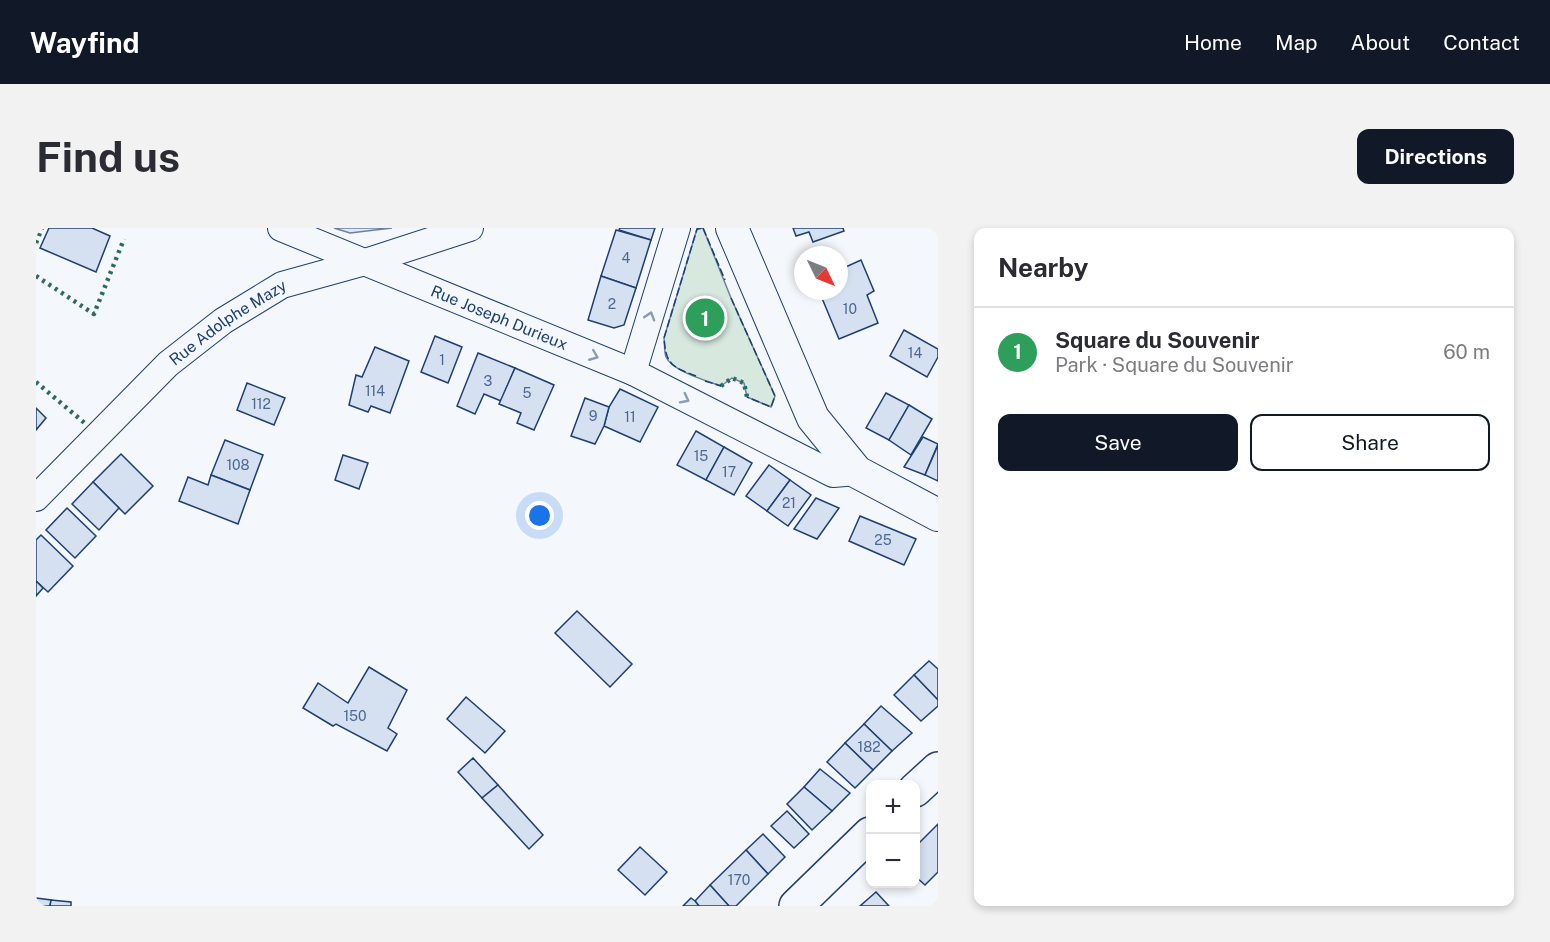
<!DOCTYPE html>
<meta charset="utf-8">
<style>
:root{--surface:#fff;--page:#f2f2f3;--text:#2b2b33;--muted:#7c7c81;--line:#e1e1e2;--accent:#111827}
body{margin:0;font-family:"Public Sans",sans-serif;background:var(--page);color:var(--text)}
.controls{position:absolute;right:18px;bottom:18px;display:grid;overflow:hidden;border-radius:12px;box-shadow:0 3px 9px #0003}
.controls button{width:54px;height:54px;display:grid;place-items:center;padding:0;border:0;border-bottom:2px solid var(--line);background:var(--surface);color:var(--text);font:30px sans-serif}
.compass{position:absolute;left:758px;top:18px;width:54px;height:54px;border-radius:50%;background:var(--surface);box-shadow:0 3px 9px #0003;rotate:133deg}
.you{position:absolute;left:504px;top:288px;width:21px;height:21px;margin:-15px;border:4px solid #fff;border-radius:50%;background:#1a73e8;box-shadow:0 0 0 9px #1a73e833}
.badge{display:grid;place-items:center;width:39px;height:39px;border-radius:50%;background:var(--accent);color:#fff;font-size:20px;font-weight:700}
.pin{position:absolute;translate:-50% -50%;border:3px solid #fff;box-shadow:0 2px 6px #0006}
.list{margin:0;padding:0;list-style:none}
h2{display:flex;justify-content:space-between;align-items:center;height:78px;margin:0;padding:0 24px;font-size:26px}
h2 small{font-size:20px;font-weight:400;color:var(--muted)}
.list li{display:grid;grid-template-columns:39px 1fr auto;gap:18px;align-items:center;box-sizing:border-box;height:90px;padding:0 24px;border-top:2px solid var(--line)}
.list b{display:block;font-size:22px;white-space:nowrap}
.list p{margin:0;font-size:20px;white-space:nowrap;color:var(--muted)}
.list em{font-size:20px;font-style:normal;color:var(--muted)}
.actions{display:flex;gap:12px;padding:18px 24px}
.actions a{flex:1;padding:14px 0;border:2px solid var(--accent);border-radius:12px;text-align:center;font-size:21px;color:var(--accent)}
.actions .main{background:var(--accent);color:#fff}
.map{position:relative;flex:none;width:902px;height:678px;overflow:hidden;border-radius:12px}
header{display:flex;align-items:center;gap:36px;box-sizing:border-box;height:84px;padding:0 30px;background:var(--accent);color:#fff}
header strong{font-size:28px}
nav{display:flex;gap:33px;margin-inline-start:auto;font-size:21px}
.intro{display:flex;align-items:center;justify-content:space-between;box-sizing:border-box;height:144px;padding:0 36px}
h1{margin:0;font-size:42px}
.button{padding:15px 27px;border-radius:12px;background:var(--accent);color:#fff;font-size:21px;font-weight:700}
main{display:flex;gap:36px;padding:0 36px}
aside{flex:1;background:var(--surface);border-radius:12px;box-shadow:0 3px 9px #0003}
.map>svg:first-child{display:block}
</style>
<header>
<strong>Wayfind</strong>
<nav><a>Home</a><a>Map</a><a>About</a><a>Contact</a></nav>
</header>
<div class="intro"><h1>Find us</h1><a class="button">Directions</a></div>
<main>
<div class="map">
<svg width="902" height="678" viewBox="0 0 902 678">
<rect width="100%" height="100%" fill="#f4f7fb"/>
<path fill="#d7e8df" stroke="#687fa3" stroke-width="1.5" d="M667 0 695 70 739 168 735 179 711 169 708 155 696 150 685 158C671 153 636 143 630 129 628 124 629 116 628 110L661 1Z"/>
<path fill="#e3e8f0" stroke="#687fa3" stroke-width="1.5" d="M298 0H356L314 5Z"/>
<g fill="#d5e0f0" stroke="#1d3f73" stroke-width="1.5">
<path d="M13 0H56L74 8 60 44 4 20Z"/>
<path d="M584 0H619L615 12 583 2Z"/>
<path d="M757 0H807L808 3 777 14 773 4 760 8Z"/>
<path d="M580 2 615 12 600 60 565 48Z"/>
<path d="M825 32 838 63 831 67 842 95 803 111 783 63H803V42Z"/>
<path d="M565 48 600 60 588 97 578 100 552 92Z"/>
<path d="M868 102 902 121V129L891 149 854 128Z"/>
<path d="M399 108 426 119 412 155 385 144Z"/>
<path d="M339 119 373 133 354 185 335 178 332 184 313 177 320 147 326 149Z"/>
<path d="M442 125 479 140 465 173 448 166 439 186 421 178Z"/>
<path d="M479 140 518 157 498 202 481 195 485 185 463 176Z"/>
<path d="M211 155 249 170 238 197 201 182Z"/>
<path d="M584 161 622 179 604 214 568 198 573 179Z"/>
<path d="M850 165 873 177 853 212 830 200Z"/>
<path d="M549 170 573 179 568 198 559 216 535 208Z"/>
<path d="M873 177 896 191 875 227 853 212Z"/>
<path d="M0 180 10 190 0 202Z"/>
<path d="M660 203 688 219 670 252 641 237Z"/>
<path d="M887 209 902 216 889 247 868 239Z"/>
<path d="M189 212 227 227 214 262 175 247Z"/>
<path d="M902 217V253L889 247Z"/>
<path d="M688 219 716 235 698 267 670 252Z"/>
<path d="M85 226 117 258 89 286 57 254Z"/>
<path d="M307 227 332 235 323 261 299 252Z"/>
<path d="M733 237 754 252 731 283 710 268Z"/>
<path d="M175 247 214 262 202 296 143 273 152 249 172 257Z"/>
<path d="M754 252 775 267 752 298 731 283Z"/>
<path d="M57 254 83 280 63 302 36 276Z"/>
<path d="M780 270 803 280 781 311 758 301Z"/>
<path d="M31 280 60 308 39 330 10 302Z"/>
<path d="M824 288 880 311 868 337 813 313Z"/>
<path d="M5 307 37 338 12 364 0 353V312Z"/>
<path d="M0 353 7 360 0 368Z"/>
<path d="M541 383 596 436 574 459 519 405Z"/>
<path d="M893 433 902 441V472L878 447Z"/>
<path d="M333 439 371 462 352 500 361 506 351 523 300 496 297 498 267 480 282 455 312 475Z"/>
<path d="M878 447 902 472V478L885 493 858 467Z"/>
<path d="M430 469 469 503 449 525 411 491Z"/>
<path d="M845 478 876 505 856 523 828 496Z"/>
<path d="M828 496 856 523 837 542 809 515Z"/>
<path d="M809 515 837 542 819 560 791 534Z"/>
<path d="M437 530 462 557 446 570 422 544Z"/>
<path d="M784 541 814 565 796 583 768 559Z"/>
<path d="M462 557 507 607 493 621 446 570Z"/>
<path d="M768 559 796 583 776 602 751 576Z"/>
<path d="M751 583 773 606 758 620 735 598Z"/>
<path d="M902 596V644L889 657 879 648V619Z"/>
<path d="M727 606 749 629 732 646 710 622Z"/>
<path d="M604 619 631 644 609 667 582 642Z"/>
<path d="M710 622 732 646 700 678H693L674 657Z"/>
<path d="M674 657 693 678H663L659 673Z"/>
<path d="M840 664 853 678H824Z"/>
<path d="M0 670 15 672 14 678H0Z"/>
<path d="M655 670 659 673 663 678H647Z"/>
<path d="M15 672 35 674V678H14Z"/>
</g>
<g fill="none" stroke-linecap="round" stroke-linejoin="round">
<defs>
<g id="minor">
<path id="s1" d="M245 0 597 144 797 246 821 244"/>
<path d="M597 144 641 0"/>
<path id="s2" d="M0 270 132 136 187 93 246 57 329 34 434 0"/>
</g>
<path id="tertiary" d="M696 0 777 190 821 244 902 287"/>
<g id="primary">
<path d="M879 562 902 541"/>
<path d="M760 678 834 606"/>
</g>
</defs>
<use href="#minor" stroke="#1d3f73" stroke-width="28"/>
<use href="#tertiary" stroke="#1d3f73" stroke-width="34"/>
<use href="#primary" stroke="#1d3f73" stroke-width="36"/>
<use href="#minor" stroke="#f4f7fb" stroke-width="26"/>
<use href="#tertiary" stroke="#f4f7fb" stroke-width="32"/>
<use href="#primary" stroke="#f4f7fb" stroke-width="33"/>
<g stroke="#2c6c60" stroke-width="4.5" stroke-dasharray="3 4.5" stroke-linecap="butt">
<path d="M0 15 6 0"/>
<path d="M0 48 58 86 88 11"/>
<path d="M0 154 51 197"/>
<path d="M685 158 696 150 708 155 711 169"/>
</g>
<g stroke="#1d3f73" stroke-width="1.5" stroke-dasharray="8 3" stroke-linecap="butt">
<path d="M667 0 689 52"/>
<path d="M695 70 739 168 735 179 711 169"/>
<path d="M660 148C636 139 630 137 628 110L661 1 666 0"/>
<path d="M669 153 685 158"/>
</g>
</g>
<defs><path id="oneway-chevron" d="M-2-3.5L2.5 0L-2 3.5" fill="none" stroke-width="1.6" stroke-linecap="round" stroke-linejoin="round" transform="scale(1.5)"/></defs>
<g stroke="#889bb7">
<use href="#oneway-chevron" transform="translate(614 88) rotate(-73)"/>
<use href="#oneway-chevron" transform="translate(558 128) rotate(22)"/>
<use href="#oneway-chevron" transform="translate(649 171) rotate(27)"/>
</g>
<g text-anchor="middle" stroke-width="4.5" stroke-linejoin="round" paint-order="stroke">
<g font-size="14" fill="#4b6792">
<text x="590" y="35">4</text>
<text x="576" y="81">2</text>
<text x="814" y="86">10</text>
<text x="879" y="130">14</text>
<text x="406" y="137">1</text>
<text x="452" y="158">3</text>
<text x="339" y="168">114</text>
<text x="491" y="170">5</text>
<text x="225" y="181">112</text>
<text x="557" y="193">9</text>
<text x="594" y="194">11</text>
<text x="665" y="233">15</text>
<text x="202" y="242">108</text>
<text x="693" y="249">17</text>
<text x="753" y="280">21</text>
<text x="847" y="317">25</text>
<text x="319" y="493">150</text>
<text x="833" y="524">182</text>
<text x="703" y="657">170</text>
</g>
<g font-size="16" fill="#1d3f73" stroke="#f4f7fb">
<text dy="6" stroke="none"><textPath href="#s1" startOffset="236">Rue Joseph Durieux</textPath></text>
<text dy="6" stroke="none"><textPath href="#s2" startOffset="261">Rue Adolphe Mazy</textPath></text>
</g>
</g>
</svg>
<div class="controls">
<button>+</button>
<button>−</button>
</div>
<svg class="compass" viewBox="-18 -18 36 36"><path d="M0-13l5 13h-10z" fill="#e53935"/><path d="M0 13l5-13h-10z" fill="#7c7c81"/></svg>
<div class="you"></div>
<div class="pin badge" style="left:669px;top:90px;background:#2e9e5b">1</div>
</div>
<aside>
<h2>Nearby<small></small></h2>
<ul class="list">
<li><span class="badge" style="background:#2e9e5b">1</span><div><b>Square du Souvenir</b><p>Park · Square du Souvenir</p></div><em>60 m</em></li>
</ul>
<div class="actions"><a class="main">Save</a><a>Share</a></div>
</aside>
</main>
